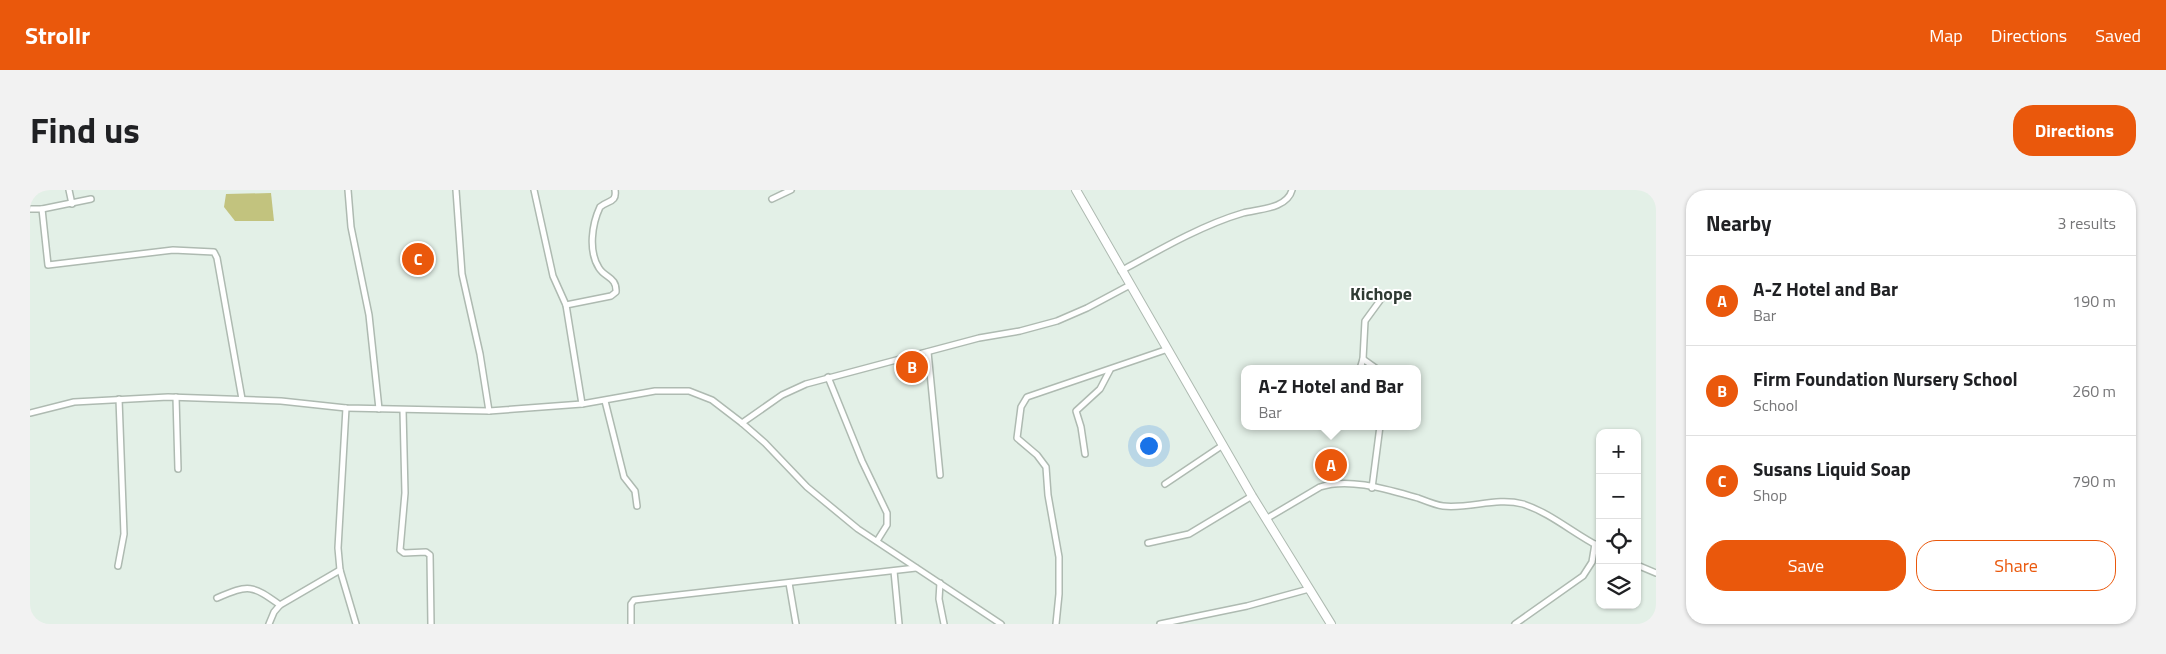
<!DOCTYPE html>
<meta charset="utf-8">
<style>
:root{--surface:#fff;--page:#f2f2f2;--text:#202124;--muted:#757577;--line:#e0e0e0;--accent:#ea580c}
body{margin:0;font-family:"Titillium Web",sans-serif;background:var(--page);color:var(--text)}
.controls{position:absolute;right:15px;bottom:15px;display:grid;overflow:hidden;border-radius:10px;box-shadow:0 1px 4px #0004}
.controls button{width:45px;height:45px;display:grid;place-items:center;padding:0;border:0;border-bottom:1px solid var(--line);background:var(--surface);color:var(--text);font:25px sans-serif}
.you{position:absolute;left:1118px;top:255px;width:18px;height:18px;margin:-12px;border:4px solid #fff;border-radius:50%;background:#1a73e8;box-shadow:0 0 0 8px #1a73e833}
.badge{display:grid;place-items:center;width:32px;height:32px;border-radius:50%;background:var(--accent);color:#fff;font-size:16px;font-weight:700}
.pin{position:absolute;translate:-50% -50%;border:2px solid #fff;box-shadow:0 1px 5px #0006}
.popup{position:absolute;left:1211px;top:175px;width:180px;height:65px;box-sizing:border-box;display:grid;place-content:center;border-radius:10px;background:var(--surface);filter:drop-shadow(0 1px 4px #0005);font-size:16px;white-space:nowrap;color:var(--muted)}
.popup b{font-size:19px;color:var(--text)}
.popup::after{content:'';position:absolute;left:50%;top:100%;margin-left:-10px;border:10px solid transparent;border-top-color:var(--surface)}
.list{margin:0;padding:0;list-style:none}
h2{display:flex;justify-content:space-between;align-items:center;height:65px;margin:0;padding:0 20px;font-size:21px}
h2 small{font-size:16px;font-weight:400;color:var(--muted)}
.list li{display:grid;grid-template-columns:32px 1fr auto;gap:15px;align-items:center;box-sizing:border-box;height:90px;padding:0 20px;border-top:1px solid var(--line)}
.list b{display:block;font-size:19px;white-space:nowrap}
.list p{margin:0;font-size:16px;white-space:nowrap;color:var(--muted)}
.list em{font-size:16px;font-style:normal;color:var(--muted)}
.actions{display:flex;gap:10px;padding:15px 20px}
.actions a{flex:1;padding:11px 0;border:1px solid var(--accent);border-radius:20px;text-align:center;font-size:18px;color:var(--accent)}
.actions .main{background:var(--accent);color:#fff}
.icon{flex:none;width:28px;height:28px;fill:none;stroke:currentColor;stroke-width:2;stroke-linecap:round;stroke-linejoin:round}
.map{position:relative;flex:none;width:1626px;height:434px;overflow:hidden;border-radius:20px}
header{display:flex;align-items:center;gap:30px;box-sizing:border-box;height:70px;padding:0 25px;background:var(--accent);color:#fff}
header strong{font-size:24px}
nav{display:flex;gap:28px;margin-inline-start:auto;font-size:18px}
.intro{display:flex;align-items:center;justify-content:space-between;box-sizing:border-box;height:120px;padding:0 30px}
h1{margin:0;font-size:35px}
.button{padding:12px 22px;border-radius:20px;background:var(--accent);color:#fff;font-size:18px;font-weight:700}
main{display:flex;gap:30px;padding:0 30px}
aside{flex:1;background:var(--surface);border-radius:20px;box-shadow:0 1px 4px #0004}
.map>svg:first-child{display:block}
</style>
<header>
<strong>Strollr</strong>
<nav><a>Map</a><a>Directions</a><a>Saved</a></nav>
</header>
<div class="intro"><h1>Find us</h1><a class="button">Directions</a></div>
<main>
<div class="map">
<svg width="1626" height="434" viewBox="0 0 1626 434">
<rect width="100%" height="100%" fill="#e3f0e7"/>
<path fill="#c2c37e" d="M241 3 244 31H205L194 17 196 4Z"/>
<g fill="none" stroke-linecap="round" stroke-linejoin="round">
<defs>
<g id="street">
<path d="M39 0 42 14"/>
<path d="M318 0 321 37 339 125 349 219"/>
<path d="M426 0 432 84 450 164 459 221"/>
<path d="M504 0 523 86 536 115 552 214"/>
<path d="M742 9 761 0"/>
<path d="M0 19H12L18 75 143 60 184 62 187 68 212 209"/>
<path d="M12 19 61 9"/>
<path d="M1091 81C1129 60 1172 35 1213 23 1228 19 1257 19 1262 0"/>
<path d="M536 115 581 106 586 102C587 87 575 88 569 78 558 61 562 34 570 17 578 10 587 13 585 0"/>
<path d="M898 162 910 285"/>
<path d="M1333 169 1347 179"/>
<path d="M1330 179 1333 169 1335 131 1354 105"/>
<path d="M798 187 832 271 857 323V335L847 351"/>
<path d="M146 207 148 279"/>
<path d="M575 211 594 287 605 301 607 316"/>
<path d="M316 218 308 358 310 380 326 434"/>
<path d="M373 220 375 303 370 360 374 363 396 362 400 365 401 434"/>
<path d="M0 223 44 212 138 207 251 211 316 218 459 221 552 214 625 201H659L682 210 712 233 735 253 777 297 828 339 971 434"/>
<path d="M712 233 752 205 776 194 949 148 990 141 1027 131 1057 118 1100 95"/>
<path d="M1055 264 1051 237 1046 221 1070 199 1080 180"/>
<path d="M1135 294 1193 255"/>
<path d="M1342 298 1350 236"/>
<path d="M1236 329 1290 297C1319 287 1359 300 1388 308 1396 311 1405 315 1413 316 1440 319 1466 307 1493 314 1521 323 1544 344 1570 357"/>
<path d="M1118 353 1159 344 1222 306"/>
<path d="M1607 375 1626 383"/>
<path d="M88 376 94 344 89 209"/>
<path d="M864 381 869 434"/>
<path d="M759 393 766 434"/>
<path d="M910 393 909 409 914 434"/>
<path d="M187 408C219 394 222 395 250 415"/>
<path d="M239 434 244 422 250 415 310 380"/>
<path d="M601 434V414L604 410 886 378"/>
<path d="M1026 434 1029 404V367L1018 305 1016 277 1007 265 987 248 991 217 997 207 1138 159"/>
<path d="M1130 434 1217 416 1279 399"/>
<path d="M1485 434 1553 386 1562 372 1565 354"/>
</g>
<path id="secondary" d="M1046 0 1222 306 1301 434"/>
</defs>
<use href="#street" stroke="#aebab1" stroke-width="8"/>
<use href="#secondary" stroke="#aebab1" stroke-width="10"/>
<use href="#street" stroke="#fff" stroke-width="5"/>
<use href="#secondary" stroke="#fff" stroke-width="8"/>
</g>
<g text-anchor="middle" stroke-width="4" stroke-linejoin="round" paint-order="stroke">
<g font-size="18" font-weight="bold" fill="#2f3a33" stroke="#fff">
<text x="1351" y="110">Kichope</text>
</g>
</g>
</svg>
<div class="controls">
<button>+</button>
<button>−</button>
<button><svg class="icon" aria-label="locate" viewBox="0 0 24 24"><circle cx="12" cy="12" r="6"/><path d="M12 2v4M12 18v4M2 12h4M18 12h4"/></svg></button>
<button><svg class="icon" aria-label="layers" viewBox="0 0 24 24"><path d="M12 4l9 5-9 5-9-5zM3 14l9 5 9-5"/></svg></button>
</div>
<div class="you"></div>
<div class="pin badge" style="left:1301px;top:275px">A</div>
<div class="popup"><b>A-Z Hotel and Bar</b>Bar</div>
<div class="pin badge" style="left:882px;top:177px">B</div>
<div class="pin badge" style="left:388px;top:69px">C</div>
</div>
<aside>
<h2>Nearby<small>3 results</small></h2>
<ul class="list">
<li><span class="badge">A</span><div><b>A-Z Hotel and Bar</b><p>Bar</p></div><em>190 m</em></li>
<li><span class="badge">B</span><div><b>Firm Foundation Nursery School</b><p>School</p></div><em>260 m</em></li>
<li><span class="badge">C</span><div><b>Susans Liquid Soap</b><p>Shop</p></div><em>790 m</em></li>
</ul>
<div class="actions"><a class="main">Save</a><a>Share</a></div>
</aside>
</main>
